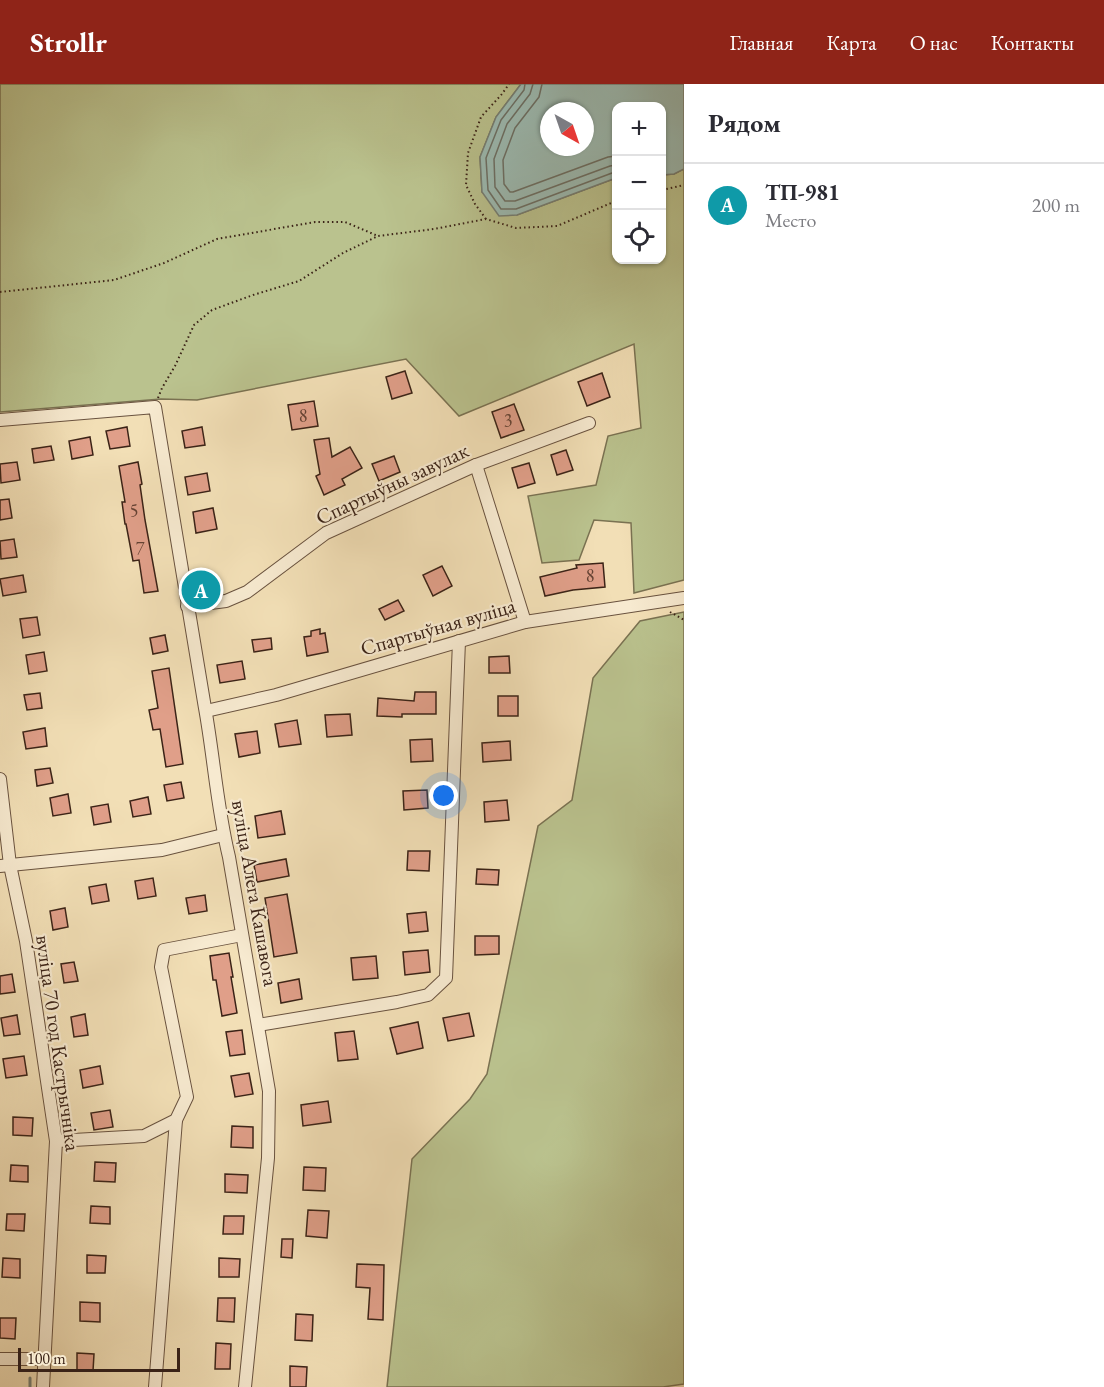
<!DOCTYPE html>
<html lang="ru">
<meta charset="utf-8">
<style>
:root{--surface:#fff;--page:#f7f7f7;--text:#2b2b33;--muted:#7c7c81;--line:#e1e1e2;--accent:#8f2418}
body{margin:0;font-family:"EB Garamond",serif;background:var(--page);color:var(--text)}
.controls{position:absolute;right:18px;top:18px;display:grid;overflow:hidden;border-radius:12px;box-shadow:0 2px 4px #0004}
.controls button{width:54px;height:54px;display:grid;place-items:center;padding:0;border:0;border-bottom:2px solid var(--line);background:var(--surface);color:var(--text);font:30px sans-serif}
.compass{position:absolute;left:540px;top:18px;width:54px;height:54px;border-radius:50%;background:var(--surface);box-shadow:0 2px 4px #0004;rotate:140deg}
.scale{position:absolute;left:18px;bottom:15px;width:162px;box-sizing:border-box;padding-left:6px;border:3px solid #3b2317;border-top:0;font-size:16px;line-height:21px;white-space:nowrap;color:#3b2317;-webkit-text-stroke:4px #f7ead0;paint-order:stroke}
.you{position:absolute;left:444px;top:712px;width:21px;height:21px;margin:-15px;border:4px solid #fff;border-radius:50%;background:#1a73e8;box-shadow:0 0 0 9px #1a73e833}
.badge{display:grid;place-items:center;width:39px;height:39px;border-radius:50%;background:var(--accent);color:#fff;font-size:20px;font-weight:700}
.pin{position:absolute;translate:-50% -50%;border:3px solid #fff;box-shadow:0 2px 6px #0006}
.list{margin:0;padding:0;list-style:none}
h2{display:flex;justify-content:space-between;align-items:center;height:78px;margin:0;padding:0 24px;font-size:26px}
h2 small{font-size:20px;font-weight:400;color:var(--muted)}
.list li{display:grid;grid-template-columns:39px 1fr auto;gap:18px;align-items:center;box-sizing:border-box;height:84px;padding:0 24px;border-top:2px solid var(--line)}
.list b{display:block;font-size:22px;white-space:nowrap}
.list p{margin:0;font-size:20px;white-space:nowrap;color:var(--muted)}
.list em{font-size:20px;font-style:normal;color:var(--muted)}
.icon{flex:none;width:33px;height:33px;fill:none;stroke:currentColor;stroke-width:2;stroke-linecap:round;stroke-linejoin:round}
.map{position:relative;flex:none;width:684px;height:1303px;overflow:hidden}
header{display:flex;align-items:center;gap:36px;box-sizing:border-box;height:84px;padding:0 30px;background:var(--accent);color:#fff}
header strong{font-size:28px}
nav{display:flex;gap:33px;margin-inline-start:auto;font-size:21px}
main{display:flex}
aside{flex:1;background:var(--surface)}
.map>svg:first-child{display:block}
</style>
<header>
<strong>Strollr</strong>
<nav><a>Главная</a><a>Карта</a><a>О нас</a><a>Контакты</a></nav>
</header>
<main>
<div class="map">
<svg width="684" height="1303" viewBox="0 0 684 1303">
<rect width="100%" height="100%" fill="#f2dfb6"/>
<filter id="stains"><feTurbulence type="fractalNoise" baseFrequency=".00333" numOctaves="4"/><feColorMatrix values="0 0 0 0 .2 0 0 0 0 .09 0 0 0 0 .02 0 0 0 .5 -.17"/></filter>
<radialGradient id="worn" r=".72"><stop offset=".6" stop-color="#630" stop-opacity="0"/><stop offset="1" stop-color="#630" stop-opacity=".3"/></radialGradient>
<g fill="#bac28e" stroke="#7a7252" stroke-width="1.5">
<path d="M0 0H521L496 33 480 73 482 108 517 131 616 94V176H662V91L674 90 684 85V496L634 509 631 439 594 436 579 476 542 479 528 412 596 401 608 352 641 344 634 260 459 332 406 275 197 316 161 315 0 328Z"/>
<path d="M684 528V1300L663 1303H387L412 1075 470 1015 487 990 538 742 572 716 593 594 640 537Z"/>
</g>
<path fill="#9cbcb4" stroke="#757f75" stroke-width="1.5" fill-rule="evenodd" d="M521 0H684V85L674 90 662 91V22H616V94L517 131 499 132 482 108 480 73 496 33ZM549 27H585V63H549Z"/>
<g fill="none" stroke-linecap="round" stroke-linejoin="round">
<g stroke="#6c7066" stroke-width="1.5">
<path d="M525 0 524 6 501 36 486 74 488 106 501 125H516L612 89H616"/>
<path d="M533 0 530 10 507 40 494 75 495 103 505 117H515L610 82 616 81"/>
<path d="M542 0 539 13 515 44 503 76 504 100 510 108H513L608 73 616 72"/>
</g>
<path stroke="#757f75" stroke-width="3" d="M30 1303V1294"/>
</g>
<g fill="#e09f89" stroke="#3b2317" stroke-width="1.5">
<path d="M405 287 412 309 392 315 386 293Z"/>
<path d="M602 289 610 313 587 322 578 298Z"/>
<path d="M314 317 318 342 292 346 288 321Z"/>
<path d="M514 320 524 346 501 354 492 328Z"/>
<path d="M127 343 130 362 110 365 106 347Z"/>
<path d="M202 343 205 361 185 364 182 347Z"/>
<path d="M90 353 93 371 72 375 69 357Z"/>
<path d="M329 354 332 373 350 363 362 384 342 395 345 401 324 411 316 392 320 390 314 356Z"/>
<path d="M51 362 54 376 34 379 32 365Z"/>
<path d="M566 366 573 386 557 391 551 371Z"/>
<path d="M394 372 400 388 379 397 372 380Z"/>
<path d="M17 378 20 396 1 399 0 380Z"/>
<path d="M138 378 142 400 140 401 145 436 158 507 144 509 139 476 133 477 126 440H125L122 418H125L119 382Z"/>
<path d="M529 379 535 399 518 404 512 384Z"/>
<path d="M207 389 210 407 188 411 185 393Z"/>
<path d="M9 415 12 434 0 436V416Z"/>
<path d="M213 424 217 445 196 449 193 428Z"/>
<path d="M14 455 17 473 1 475 0 457Z"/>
<path d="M603 479 605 503 573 506 545 512 540 493 577 484 576 481Z"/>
<path d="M442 482 452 502 433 512 423 491Z"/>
<path d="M23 491 26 508 3 512 0 495Z"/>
<path d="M206 499 207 511 196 512 195 501Z"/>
<path d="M398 516 404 527 385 536 379 525Z"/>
<path d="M37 533 40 551 23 554 20 535Z"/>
<path d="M320 545V550L325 549 328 568 307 572 304 553 311 552V547Z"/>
<path d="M165 551 168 567 153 570 150 554Z"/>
<path d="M271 554 272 565 254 568 252 556Z"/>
<path d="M44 568 47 587 29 590 26 571Z"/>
<path d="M509 572 510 589H489V573Z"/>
<path d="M242 577 245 595 220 599 217 581Z"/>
<path d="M169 584 183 680 166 683 160 645 153 646 149 626 158 624 152 587Z"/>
<path d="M415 608H436V630H402V633L377 632 378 614 414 617Z"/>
<path d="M40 609 42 624 27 626 24 611Z"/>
<rect x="498" y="612" width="20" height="20"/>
<path d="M350 630 352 651 327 653 325 631Z"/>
<path d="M297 636 301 660 279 663 275 640Z"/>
<path d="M45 644 47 662 26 665 23 648Z"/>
<path d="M257 647 260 669 239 673 235 650Z"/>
<path d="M432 655 433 677 411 678 410 656Z"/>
<path d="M510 657 511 676 483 678 482 659Z"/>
<path d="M50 684 53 699 37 702 35 686Z"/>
<path d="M181 698 184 714 167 717 164 701Z"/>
<path d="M427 706 428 724 404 726 403 707Z"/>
<path d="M68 710 71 729 53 732 50 714Z"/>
<path d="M148 713 151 730 133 733 130 717Z"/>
<path d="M507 716 509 736 485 738 484 718Z"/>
<path d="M108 720 111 738 94 741 91 723Z"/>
<path d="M281 727 285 750 258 754 255 732Z"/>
<path d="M408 767H430L429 787 407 786Z"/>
<path d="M286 775 289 792 257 798 254 781Z"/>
<path d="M477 785 499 786 498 801 476 800Z"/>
<path d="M153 794 156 812 138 815 135 797Z"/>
<path d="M106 800 109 817 92 820 89 803Z"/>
<path d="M287 810 297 869 274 873 265 814Z"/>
<path d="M205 811 207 827 189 830 186 814Z"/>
<path d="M65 824 68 843 53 846 50 827Z"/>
<path d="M426 828 428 847 409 849 407 830Z"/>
<path d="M475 852H499V870L475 871Z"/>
<path d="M428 866 430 888 405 891 403 868Z"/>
<path d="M229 869 233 893H231L237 929 222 932 216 896H213L210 872Z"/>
<path d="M376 872 378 894 353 896 351 874Z"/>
<path d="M74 878 78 897 64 899 61 880Z"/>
<path d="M12 890 15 908 0 910V892Z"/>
<path d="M299 895 302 915 281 919 278 899Z"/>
<path d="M469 929 474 952 448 957 443 934Z"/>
<path d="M85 930 88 951 74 953 71 933Z"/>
<path d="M17 931 20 950 4 952 1 934Z"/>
<path d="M418 938 423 964 397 970 390 944Z"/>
<path d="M242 946 245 970 230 972 226 948Z"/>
<path d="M354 947 358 975 338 977 335 949Z"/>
<path d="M24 972 27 991 6 994 3 975Z"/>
<path d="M100 982 103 1000 83 1004 80 986Z"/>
<path d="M249 989 253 1010 235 1013 231 992Z"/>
<path d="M328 1017 331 1038 303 1042 301 1021Z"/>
<path d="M110 1026 113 1043 94 1046 91 1029Z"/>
<path d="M13 1033 33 1034 32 1052 13 1051Z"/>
<path d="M232 1042 253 1043V1064L231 1063Z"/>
<path d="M95 1078 116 1079 115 1098 94 1097Z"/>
<path d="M11 1081 28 1082V1098L10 1097Z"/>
<path d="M304 1083 326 1084 325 1107 303 1106Z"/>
<path d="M225 1090 248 1091 247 1109 225 1108Z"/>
<path d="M91 1122 110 1123V1140L90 1139Z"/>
<path d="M308 1126 329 1127 327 1154 306 1152Z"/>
<path d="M7 1130H25L24 1147 6 1146Z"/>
<path d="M224 1132H244L243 1150H223Z"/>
<path d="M282 1155H293L292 1174 281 1173Z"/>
<path d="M87 1171 106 1172 105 1189H87Z"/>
<path d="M3 1174 20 1175V1194L2 1193Z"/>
<path d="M219 1174 240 1175 239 1193H219Z"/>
<path d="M357 1180 384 1181 383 1236 368 1235 370 1204 356 1203Z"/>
<path d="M218 1214H235L234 1238 217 1237Z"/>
<path d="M80 1218 100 1219V1238L80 1237Z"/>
<path d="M296 1230 313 1231 312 1257 295 1256Z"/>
<path d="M0 1234H16L15 1255 0 1254Z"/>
<path d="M216 1259 231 1260 230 1285H215Z"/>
<path d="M77 1269 94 1270 93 1287H77Z"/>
<path d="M290 1282 307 1283 306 1303H290Z"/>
</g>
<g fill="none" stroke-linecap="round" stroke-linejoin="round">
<defs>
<g id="minor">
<path d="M0 336 155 323C171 424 188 524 205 624 214 674 217 724 229 773L269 1007 268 1074 245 1303"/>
<path d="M476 381 525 538"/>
<path d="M187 522 226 517 247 508 326 449 476 381 589 339"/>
<path d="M206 627 276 611 525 538 684 514"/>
<path d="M0 695 10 781 26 857 56 1057 43 1303"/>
<path d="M0 782 162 766 223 751"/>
<path d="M258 941 397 918 428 911 446 894 459 557"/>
<path d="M56 1057 144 1052 176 1036 187 1013 161 883 164 866 242 851"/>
<path d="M0 1275H45"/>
<path d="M155 1303 176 1036"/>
</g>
</defs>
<use href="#minor" stroke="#69523f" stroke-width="14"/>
<g stroke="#3b2317" stroke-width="2" stroke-dasharray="1.5 3" stroke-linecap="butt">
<path d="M662 106 684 101"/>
<path d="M486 135 475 120 466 101 468 69 481 33 502 10 509 0"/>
<path d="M0 208 114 196 164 179 217 155 315 138H345L378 152"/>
<path d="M158 314 162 304 175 282 194 241 212 226 253 211 299 197 343 169 378 152 434 145 486 135 516 144 557 142 616 117"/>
<path d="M670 528 684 536"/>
</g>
<use href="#minor" stroke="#f7ead0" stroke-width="12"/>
</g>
<g text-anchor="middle" stroke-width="4.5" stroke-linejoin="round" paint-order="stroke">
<g font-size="18" fill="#644234">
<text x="303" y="338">8</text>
<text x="508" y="343">3</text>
<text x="134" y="433">5</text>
<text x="140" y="471">7</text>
<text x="590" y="498">8</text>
</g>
<g font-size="21" fill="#3b2317" stroke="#f7ead0">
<text transform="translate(392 400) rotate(-25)" y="7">Спартыўны завулак</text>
<text transform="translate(438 543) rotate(-16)" y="7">Спартыўная вуліца</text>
<text transform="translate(255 809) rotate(80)" y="7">вуліца Алега Кашавога</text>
<text transform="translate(58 959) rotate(82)" y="7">вуліца 70 год Кастрычніка</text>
</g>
</g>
<rect width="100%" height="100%" filter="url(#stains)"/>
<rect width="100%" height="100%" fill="url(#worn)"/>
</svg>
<div class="controls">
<button>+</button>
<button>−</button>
<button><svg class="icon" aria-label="locate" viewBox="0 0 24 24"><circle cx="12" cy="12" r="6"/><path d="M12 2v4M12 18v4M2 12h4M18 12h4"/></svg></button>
</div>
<svg class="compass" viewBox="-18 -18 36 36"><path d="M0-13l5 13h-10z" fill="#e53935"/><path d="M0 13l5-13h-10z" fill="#7c7c81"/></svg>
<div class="scale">100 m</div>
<div class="you"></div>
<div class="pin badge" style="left:201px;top:506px;background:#0f9aa8">A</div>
</div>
<aside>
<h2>Рядом<small></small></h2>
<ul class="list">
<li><span class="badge" style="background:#0f9aa8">A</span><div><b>ТП-981</b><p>Место</p></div><em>200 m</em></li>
</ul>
</aside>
</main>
